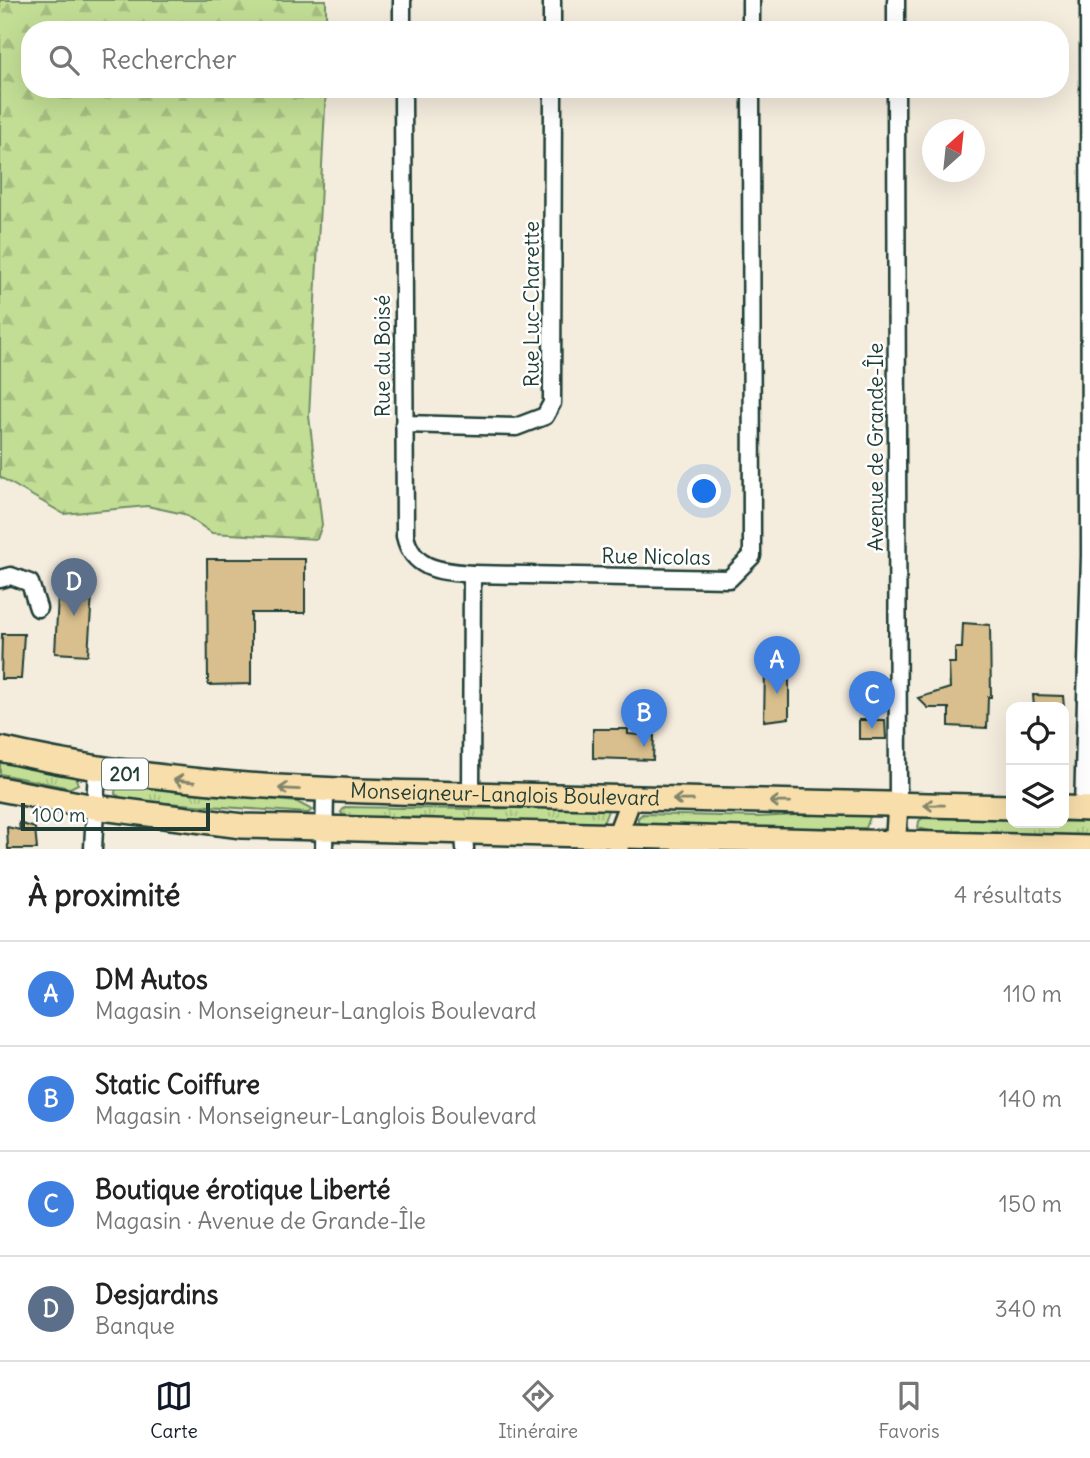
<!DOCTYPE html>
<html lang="fr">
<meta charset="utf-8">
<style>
:root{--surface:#fff;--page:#f6f6f6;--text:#222;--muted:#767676;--line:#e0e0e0;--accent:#111827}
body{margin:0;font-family:Delius,sans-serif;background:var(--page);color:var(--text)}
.controls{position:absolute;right:21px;bottom:21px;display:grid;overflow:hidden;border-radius:14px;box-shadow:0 7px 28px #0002}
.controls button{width:63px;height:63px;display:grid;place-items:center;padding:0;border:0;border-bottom:2px solid var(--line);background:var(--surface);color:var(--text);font:35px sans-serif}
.compass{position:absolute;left:922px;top:119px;width:63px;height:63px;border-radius:50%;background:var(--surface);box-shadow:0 7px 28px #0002;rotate:27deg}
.scale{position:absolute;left:21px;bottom:18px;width:189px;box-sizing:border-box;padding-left:7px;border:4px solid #1f3d34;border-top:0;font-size:19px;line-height:24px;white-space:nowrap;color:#1f3d34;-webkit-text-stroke:5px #fff;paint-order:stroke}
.you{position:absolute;left:705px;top:492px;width:24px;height:24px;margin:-18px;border:5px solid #fff;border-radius:50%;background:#1a73e8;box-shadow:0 0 0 10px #1a73e833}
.badge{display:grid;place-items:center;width:46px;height:46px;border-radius:50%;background:var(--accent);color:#fff;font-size:23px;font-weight:700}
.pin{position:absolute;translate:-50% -58px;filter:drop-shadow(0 2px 4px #0008)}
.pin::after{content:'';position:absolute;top:37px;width:24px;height:21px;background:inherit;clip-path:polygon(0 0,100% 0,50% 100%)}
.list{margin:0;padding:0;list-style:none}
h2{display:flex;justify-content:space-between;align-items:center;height:91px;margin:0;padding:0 28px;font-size:30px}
h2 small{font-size:23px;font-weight:400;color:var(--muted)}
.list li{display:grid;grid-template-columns:46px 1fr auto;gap:21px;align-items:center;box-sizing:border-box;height:105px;padding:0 28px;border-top:2px solid var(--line)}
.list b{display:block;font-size:26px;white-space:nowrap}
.list p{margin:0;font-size:23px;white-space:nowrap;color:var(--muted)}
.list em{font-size:23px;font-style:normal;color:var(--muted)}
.icon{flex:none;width:38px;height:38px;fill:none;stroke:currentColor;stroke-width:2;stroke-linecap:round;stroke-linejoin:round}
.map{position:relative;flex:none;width:1090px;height:849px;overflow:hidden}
.search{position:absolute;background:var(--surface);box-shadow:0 7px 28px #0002;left:21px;right:21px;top:21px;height:77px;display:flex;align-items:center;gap:18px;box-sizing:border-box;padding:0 24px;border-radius:28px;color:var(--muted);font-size:26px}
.sheet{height:511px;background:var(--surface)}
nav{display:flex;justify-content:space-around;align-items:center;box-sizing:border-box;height:98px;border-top:2px solid var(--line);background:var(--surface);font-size:19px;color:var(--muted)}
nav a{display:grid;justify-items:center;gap:4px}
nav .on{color:var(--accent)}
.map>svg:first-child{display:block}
</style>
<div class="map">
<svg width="1090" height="849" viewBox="0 0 1090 849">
<defs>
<pattern id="grass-tufts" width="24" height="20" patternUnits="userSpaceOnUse" patternTransform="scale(1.75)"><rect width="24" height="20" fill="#c2de95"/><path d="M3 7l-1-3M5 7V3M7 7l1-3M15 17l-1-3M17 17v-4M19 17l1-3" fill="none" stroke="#a6bf81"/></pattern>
<pattern id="forest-firs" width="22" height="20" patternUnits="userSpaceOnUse" patternTransform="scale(1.75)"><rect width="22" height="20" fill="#c2de95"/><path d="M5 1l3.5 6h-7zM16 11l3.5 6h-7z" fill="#a6bf81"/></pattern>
</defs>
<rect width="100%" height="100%" fill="#f4ecdd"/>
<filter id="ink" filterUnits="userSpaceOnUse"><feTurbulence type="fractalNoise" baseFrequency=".0143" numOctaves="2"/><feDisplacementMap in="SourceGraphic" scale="14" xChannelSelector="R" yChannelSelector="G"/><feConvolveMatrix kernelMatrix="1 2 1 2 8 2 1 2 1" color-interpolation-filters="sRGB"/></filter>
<g filter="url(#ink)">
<g fill="url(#grass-tufts)" stroke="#708e64" stroke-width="2">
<path d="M0 761 68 775 75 777 78 784 70 788 0 774Z"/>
<path d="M123 785 297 802 312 810 308 813 125 800 115 794 116 786Z"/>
<path d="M600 806 609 808 602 826 355 819 344 817 341 812 345 807 471 809Z"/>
<path d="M858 812 870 817 866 828 664 827 638 823V818L642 814 758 817Z"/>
<path d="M923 818 1011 819V823L1090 821V835L938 833 918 828 919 821Z"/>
</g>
<path fill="url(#forest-firs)" stroke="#708e64" stroke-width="2" d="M0 0H326V30H30V89H326L309 416 322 525 317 539 212 533 184 514 147 506 64 514 0 477Z"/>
<g fill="#d9bf8e" stroke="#1f3d34" stroke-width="2">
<path d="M207 559H305V613H251V684L208 685Z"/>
<path d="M59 577 93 579 88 655 55 653Z"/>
<path d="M963 623 990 625 991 697H988L987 728 949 726V708H928L918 698 950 688 949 663H955V648H962Z"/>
<path d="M2 634H24L21 679H1Z"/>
<path d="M789 668V718L764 721 765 669Z"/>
<path d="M1033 695 1063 696 1064 707H1034Z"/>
<path d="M859 720H885L886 739H859Z"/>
<path d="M593 729H628V734L654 736 653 760 593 758Z"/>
<path d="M19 823 35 828 37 849H8L7 827 20 830Z"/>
</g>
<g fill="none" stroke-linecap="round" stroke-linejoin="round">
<defs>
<g id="minor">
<path d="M402 0V30"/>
<path d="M552 0V30"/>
<path d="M751 0V30"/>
<path d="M896 0V30"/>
<path d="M403 89 405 536C413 571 442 571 472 574"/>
<path d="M896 89 898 804"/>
<path d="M404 424 516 427 545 416 552 403 553 89"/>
<path d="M0 579 11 576 30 583 38 608"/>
<path d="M471 795 472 574 729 579 752 556 751 89"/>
<path d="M1083 808 1090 555 1089 0"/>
<path d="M464 834 465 849"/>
<path d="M93 849 97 769"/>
<path d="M324 849 325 791"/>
</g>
<g id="major">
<path d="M618 849 620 828 631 799"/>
<path d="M895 849 898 804"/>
</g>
<g id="highway">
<path id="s1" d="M0 749C170 789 341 791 515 795 680 799 846 803 1011 807"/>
<path d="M0 789 94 807 242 826 1090 848"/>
<path d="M1064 808 1090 809"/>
</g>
</defs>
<use href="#minor" stroke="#1f3d34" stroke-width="21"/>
<use href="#major" stroke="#1f3d34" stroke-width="24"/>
<use href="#highway" stroke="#1f3d34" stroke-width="28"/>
<use href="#minor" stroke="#fff" stroke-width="16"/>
<use href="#major" stroke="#f8deab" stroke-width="19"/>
<use href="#highway" stroke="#f8deab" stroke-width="23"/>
</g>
<defs><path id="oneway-shaft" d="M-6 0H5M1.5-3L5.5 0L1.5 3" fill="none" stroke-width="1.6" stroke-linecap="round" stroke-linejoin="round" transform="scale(1.75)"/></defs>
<g stroke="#81856a">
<use href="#oneway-shaft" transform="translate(184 781) rotate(-174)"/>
<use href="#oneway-shaft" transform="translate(289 789) rotate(-177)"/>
<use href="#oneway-shaft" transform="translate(683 800) rotate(-179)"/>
<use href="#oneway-shaft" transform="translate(780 802) rotate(-179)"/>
<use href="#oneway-shaft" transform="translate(934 805) rotate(-179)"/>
</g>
</g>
<g text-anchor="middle" stroke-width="5" stroke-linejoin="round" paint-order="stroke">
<rect fill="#fff" stroke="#627771" stroke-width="2" x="102" y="758.5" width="46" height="31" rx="5"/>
<g font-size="19" font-weight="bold" fill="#1f3d34">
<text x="125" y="781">201</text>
</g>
<g font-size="21" fill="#1f3d34" stroke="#fff">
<text transform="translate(532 304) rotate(-90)" y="7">Rue Luc-Charette</text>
<text transform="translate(383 356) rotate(-90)" y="7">Rue du Boisé</text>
<text transform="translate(876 447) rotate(-90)" y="7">Avenue de Grande-Île</text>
<text transform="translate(656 557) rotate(1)" y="7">Rue Nicolas</text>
<text dy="7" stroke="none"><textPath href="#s1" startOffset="508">Monseigneur-Langlois Boulevard</textPath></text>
</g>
</g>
</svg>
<div class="controls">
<button><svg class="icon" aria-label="locate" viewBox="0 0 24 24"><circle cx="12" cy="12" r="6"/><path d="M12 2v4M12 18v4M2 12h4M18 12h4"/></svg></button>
<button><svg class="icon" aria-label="layers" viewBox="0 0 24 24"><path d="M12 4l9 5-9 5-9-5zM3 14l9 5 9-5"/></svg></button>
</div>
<svg class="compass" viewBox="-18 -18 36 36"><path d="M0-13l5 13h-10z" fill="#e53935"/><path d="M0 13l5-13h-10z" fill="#767676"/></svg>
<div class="scale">100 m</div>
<div class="you"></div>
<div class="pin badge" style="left:777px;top:694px;background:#3f7fe0">A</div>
<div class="pin badge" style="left:644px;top:747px;background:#3f7fe0">B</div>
<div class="pin badge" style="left:872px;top:729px;background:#3f7fe0">C</div>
<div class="pin badge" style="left:74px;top:616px;background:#5c6f8a">D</div>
<div class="search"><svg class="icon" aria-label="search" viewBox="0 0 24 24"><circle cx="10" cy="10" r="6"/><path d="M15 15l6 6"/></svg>Rechercher</div>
</div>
<section class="sheet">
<h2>À proximité<small>4 résultats</small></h2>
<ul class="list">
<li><span class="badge" style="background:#3f7fe0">A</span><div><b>DM Autos</b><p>Magasin · Monseigneur-Langlois Boulevard</p></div><em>110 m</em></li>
<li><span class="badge" style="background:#3f7fe0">B</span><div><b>Static Coiffure</b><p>Magasin · Monseigneur-Langlois Boulevard</p></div><em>140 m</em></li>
<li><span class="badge" style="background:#3f7fe0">C</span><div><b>Boutique érotique Liberté</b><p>Magasin · Avenue de Grande-Île</p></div><em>150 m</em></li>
<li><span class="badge" style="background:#5c6f8a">D</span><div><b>Desjardins</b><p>Banque</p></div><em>340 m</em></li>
</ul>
</section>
<nav>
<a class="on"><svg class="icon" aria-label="map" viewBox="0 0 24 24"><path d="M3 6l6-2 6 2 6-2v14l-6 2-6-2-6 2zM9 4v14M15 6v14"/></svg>Carte</a>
<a><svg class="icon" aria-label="directions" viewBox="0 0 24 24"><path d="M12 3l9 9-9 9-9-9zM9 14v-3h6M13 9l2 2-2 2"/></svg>Itinéraire</a>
<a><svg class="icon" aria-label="saved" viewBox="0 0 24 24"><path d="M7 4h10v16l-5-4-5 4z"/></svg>Favoris</a>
</nav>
